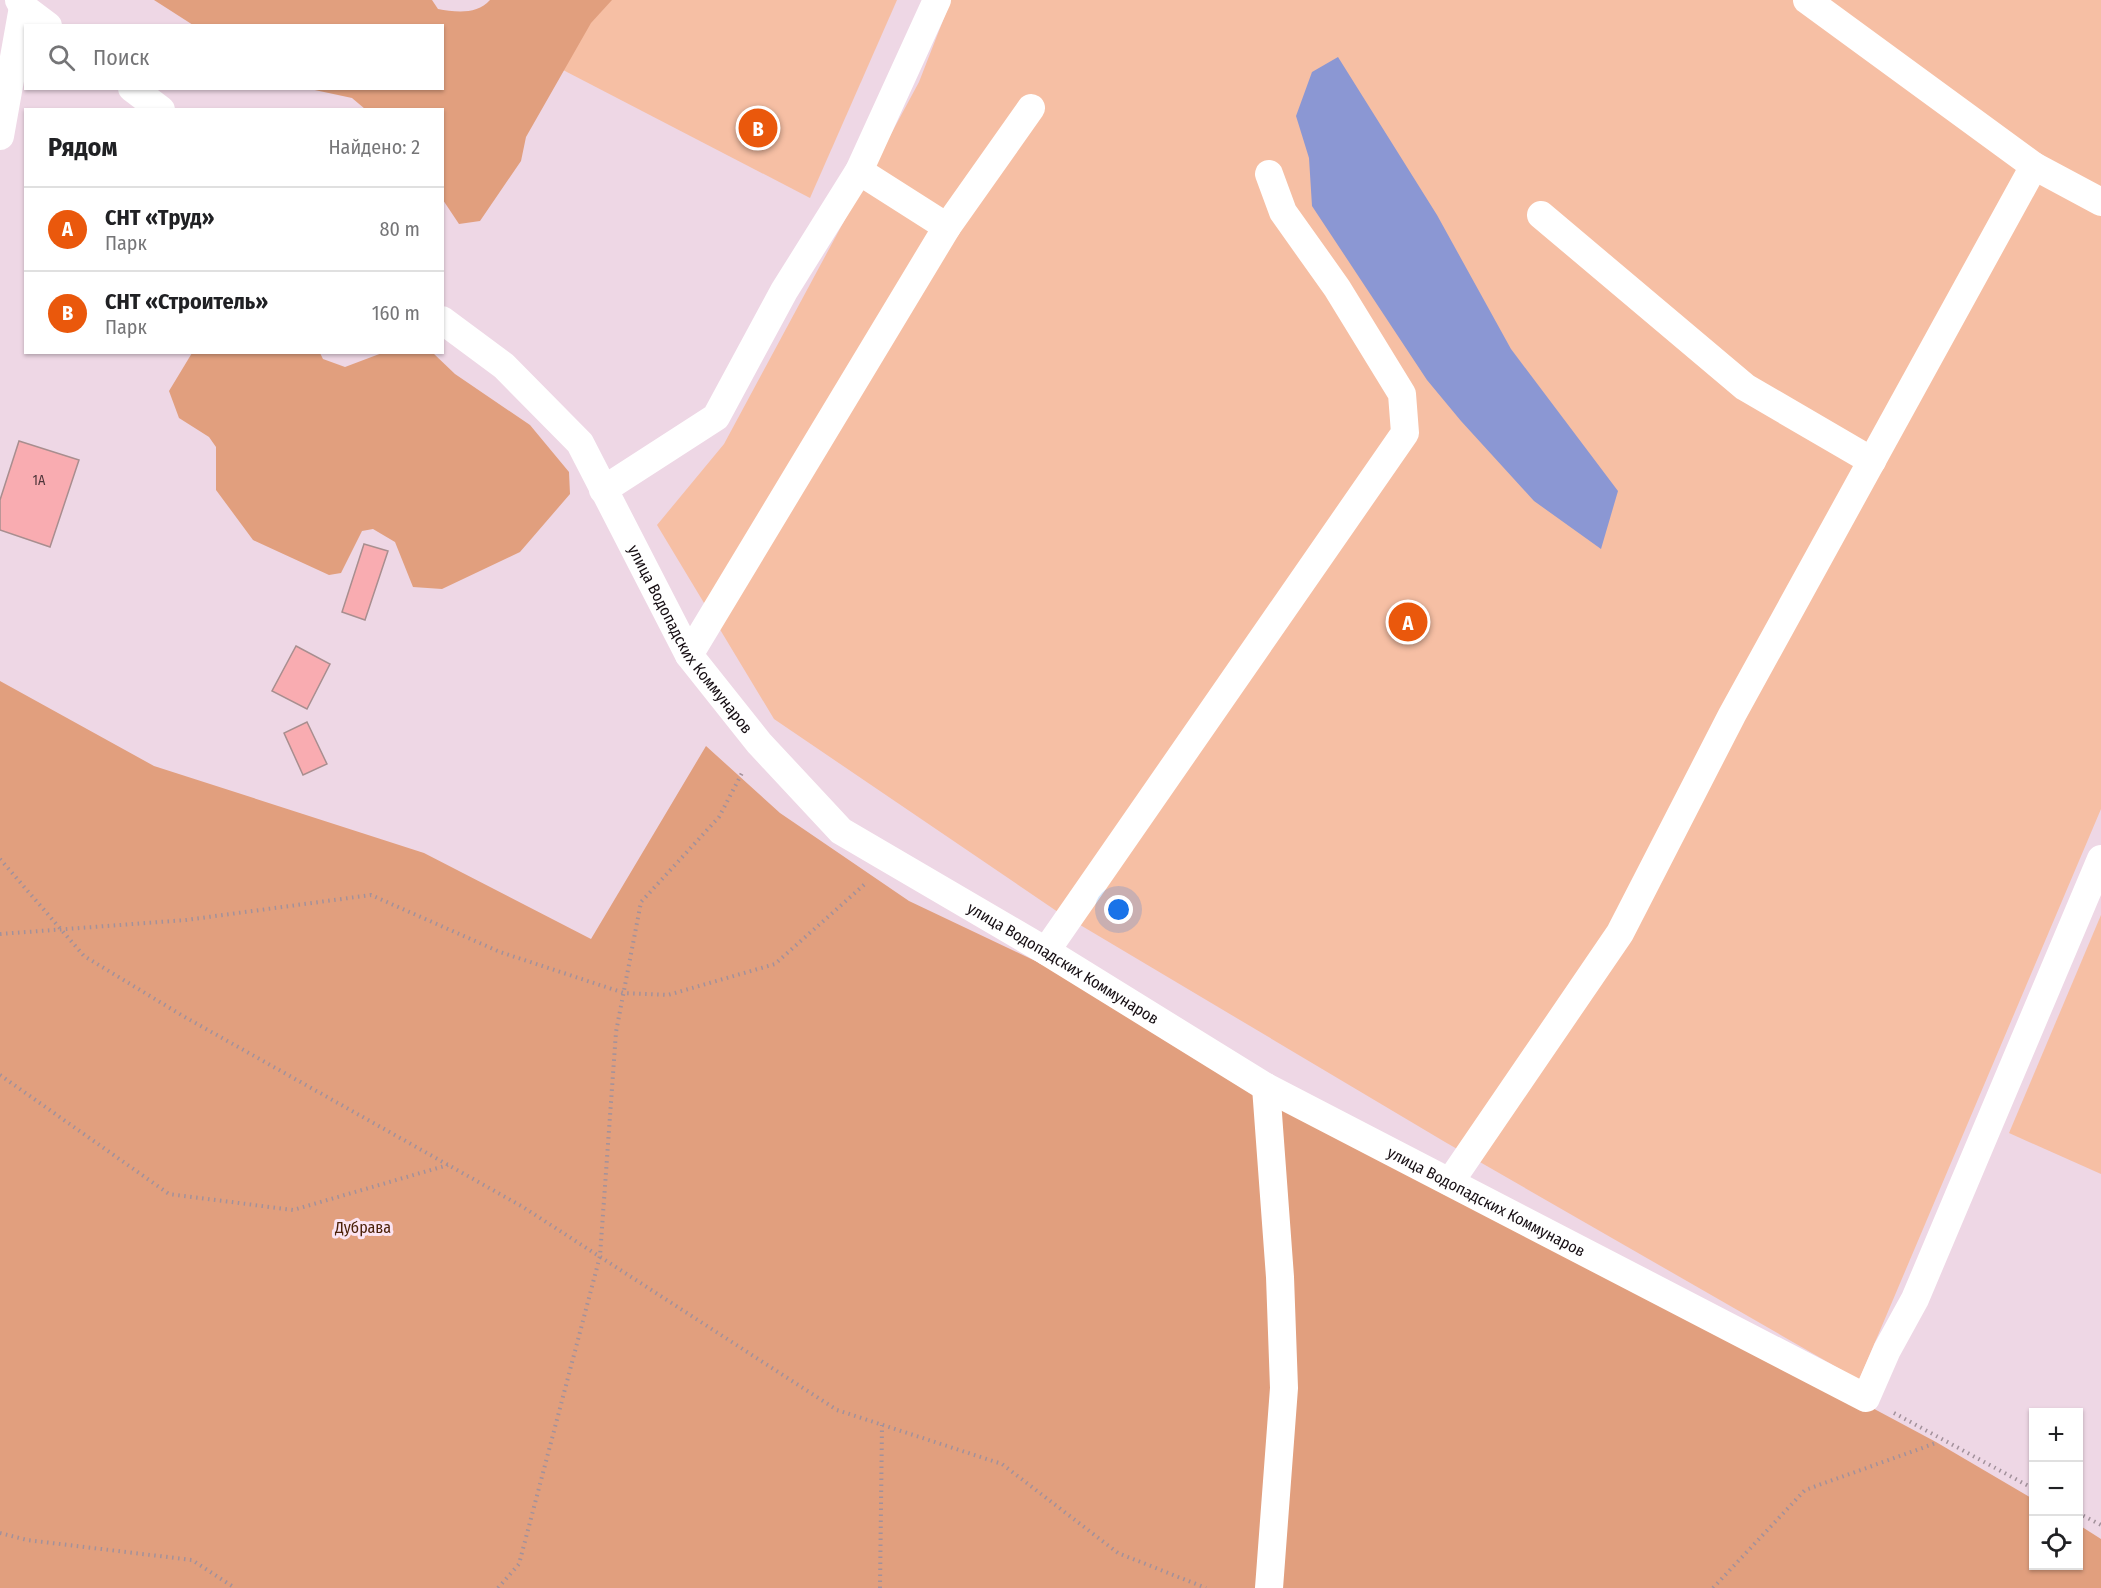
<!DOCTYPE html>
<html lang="ru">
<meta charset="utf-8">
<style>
:root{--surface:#fff;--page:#f6f6f6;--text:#202124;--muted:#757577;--line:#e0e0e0;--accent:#ea580c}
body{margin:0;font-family:"Fira Sans Condensed",sans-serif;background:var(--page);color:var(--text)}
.controls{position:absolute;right:18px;bottom:18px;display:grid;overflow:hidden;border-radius:0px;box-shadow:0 2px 4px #0004}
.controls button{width:54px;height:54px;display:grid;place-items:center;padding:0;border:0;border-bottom:2px solid var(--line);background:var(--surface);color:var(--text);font:30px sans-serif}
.you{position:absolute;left:1119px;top:910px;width:21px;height:21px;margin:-15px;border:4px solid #fff;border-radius:50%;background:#1a73e8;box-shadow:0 0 0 9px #1a73e833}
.badge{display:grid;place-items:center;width:39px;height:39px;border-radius:50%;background:var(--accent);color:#fff;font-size:20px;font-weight:700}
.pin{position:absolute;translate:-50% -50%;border:3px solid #fff;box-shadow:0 2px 6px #0006}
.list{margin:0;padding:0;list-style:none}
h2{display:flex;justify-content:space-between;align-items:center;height:78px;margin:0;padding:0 24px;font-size:26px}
h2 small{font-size:20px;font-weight:400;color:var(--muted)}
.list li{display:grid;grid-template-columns:39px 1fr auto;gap:18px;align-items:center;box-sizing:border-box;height:84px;padding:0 24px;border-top:2px solid var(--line)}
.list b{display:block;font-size:22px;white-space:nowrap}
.list p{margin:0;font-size:20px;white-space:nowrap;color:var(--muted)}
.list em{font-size:20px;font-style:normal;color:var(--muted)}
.icon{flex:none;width:33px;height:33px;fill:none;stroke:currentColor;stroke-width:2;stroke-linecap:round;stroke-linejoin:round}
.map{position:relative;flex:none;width:2101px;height:1588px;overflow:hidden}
.search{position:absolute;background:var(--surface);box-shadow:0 2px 4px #0004;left:24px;top:24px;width:420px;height:66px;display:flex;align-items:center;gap:15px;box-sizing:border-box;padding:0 21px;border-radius:0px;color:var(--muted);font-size:22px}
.panel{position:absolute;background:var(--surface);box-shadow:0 2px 4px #0004;left:24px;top:108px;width:420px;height:246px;border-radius:0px}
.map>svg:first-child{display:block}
</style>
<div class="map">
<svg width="2101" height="1588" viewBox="0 0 2101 1588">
<rect width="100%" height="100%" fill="#eed7e5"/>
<g fill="#f6bfa4">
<path d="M563 0H897L810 198 538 57Z"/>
<path d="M951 0H2101V809L1859 1380 1445 1142 1055 910 774 719 657 525 724 444 919 82Z"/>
<path d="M2101 915V1174L2009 1133Z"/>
</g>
<g fill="#e19f7e">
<path d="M154 0H432L438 9C455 12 477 15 490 0H612L591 23 526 137 521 161 480 221 459 224 443 200 442 110 365 109 352 98 310 89 442 88V26L193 25Z"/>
<path d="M192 353H320L323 359 345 367 382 353H433L455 374 530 425 569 472 570 494 520 552 442 589 413 587 395 542 373 529 362 531 341 573 329 575 253 540 216 490V447L209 437 179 418 169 391Z"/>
<path d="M0 681 154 766 424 853 591 939 706 746 780 813 909 901 1172 1026 1579 1251 1936 1442 2033 1499 2034 1566H2078L2079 1525 2101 1539V1588H0Z"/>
</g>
<path fill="#8b97d3" d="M1338 57 1437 215 1511 349 1618 491 1601 549 1534 501 1461 421 1427 380 1312 206 1309 158 1296 116 1312 72Z"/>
<g fill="#f9acb1" stroke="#a88e8f" stroke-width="1.5">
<path d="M19 441 79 460 50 547 0 530V500Z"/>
<path d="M364 544 388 551 365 620 342 612Z"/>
<path d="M296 646 330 664 307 709 272 691Z"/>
<path d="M307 722 327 764 303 775 284 733Z"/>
</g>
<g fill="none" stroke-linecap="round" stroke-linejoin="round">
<g stroke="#a2919b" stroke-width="4" stroke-dasharray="1.5 4.5" stroke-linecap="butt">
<path d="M0 859 84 956 183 1016 523 1207 837 1410 1002 1464 1118 1553 1206 1588"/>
<path d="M0 934 186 920 371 895 500 952 624 993 668 995 775 964 866 883"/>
<path d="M0 1075 169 1194 293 1210 448 1165"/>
<path d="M1894 1413 2034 1489"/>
<path d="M2078 1513 2101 1525"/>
<path d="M0 1533 27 1540 192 1560 235 1588"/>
<path d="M498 1588 519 1564 600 1256 616 1032 641 902 719 817 742 773"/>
<path d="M880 1588 882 1425"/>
<path d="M1713 1588 1805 1490 1936 1443"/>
</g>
<g stroke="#fff" stroke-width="28">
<path d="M19 0 23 7 48 26"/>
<path d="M1807 0 2034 166 2101 202"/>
<path d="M132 88 161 110"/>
<path d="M0 136 23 7"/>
<path d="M859 171 947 227"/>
<path d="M1541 215 1745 387 1872 461"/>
<path id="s1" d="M442 320 504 366 580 443 689 655 759 743 841 831 1046 951 1266 1087 1866 1398 1887 1350 1915 1299 2101 859"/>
<path d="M603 490 716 417 784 291 859 171 937 0"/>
<path d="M689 655 947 227 1031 108"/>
<path d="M1046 951 1405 433 1402 394 1337 288 1283 212 1269 174"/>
<path d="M1266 1087 1280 1277 1284 1388 1269 1588"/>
<path d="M1450 1182 1620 933 1732 715 2034 166"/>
</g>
</g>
<g text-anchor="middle" stroke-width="6" stroke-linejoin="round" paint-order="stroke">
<g font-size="14" fill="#4e353a">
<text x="39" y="485">1А</text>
</g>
<g font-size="16" fill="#150d12" stroke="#fbe4f2">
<text dy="6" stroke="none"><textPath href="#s1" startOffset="411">улица Водопадских Коммунаров</textPath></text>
<text dy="6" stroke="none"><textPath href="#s1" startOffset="915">улица Водопадских Коммунаров</textPath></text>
<text dy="6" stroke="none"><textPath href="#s1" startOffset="1401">улица Водопадских Коммунаров</textPath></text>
</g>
<g font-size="16" fill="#4c220a" stroke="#fbe4f2">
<text x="363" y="1233">Дубрава</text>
</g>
</g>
</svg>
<div class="controls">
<button>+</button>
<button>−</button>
<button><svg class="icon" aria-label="locate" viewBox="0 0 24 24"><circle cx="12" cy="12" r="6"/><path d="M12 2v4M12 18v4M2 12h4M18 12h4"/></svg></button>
</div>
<div class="you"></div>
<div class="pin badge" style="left:1408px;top:622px">A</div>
<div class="pin badge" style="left:758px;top:128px">B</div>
<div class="search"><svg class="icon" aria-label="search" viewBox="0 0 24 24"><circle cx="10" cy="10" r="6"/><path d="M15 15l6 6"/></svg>Поиск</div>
<section class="panel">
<h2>Рядом<small>Найдено: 2</small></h2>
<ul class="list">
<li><span class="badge">A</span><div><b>СНТ «Труд»</b><p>Парк</p></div><em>80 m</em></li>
<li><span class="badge">B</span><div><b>СНТ «Строитель»</b><p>Парк</p></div><em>160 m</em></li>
</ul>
</section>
</div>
